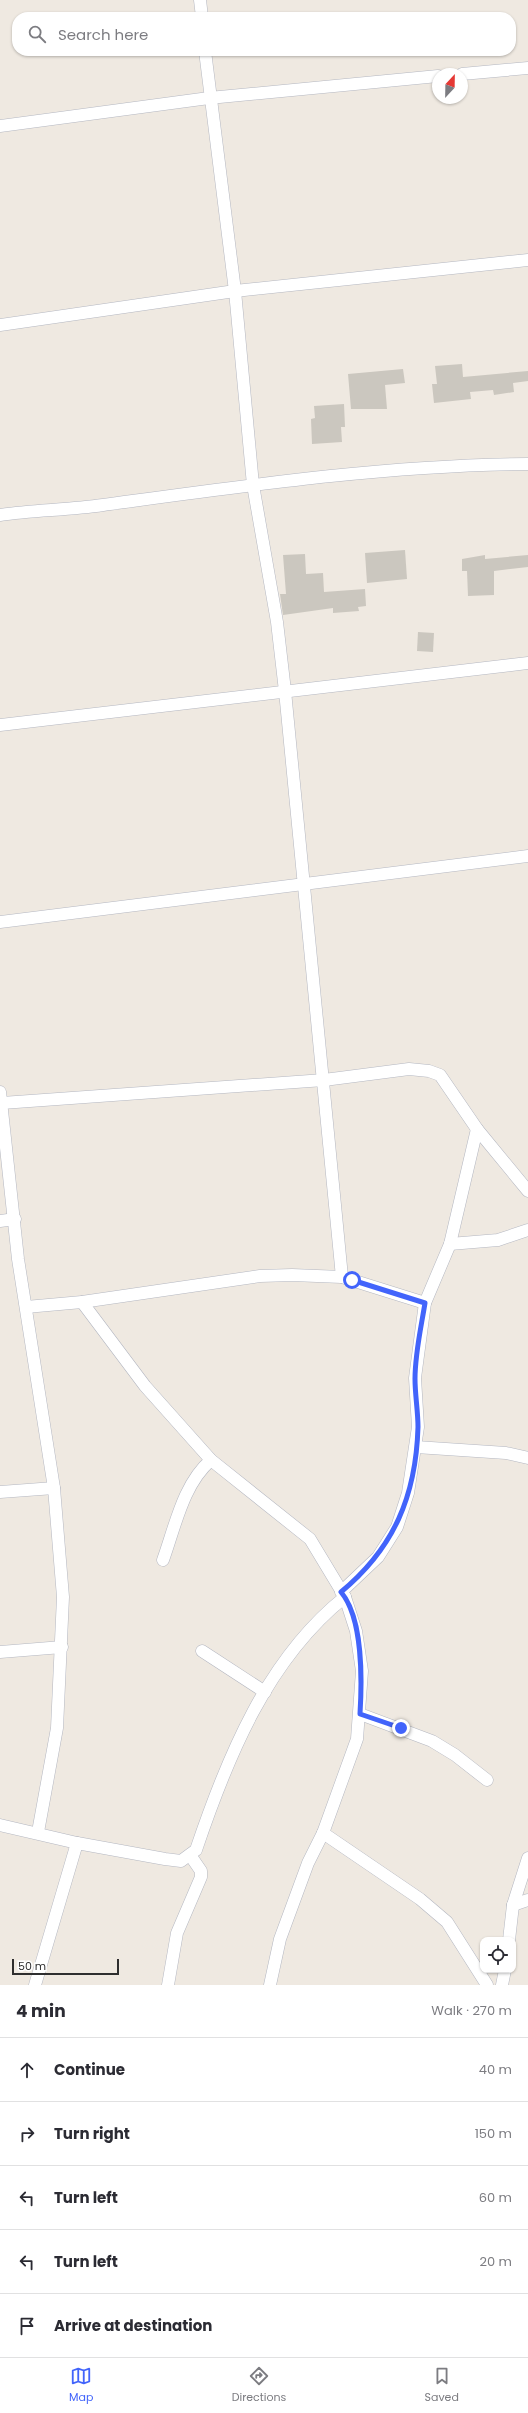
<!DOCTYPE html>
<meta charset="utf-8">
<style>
:root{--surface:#fff;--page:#f2f2f3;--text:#2b2b33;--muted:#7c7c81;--line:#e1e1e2;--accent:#4264fb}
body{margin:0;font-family:Poppins,sans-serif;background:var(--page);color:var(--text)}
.controls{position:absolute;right:12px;bottom:12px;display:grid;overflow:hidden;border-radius:8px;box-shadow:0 1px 3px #0004}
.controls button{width:36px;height:36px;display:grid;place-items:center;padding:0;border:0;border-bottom:1px solid var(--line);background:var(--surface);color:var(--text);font:20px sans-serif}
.compass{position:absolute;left:432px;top:68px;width:36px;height:36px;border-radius:50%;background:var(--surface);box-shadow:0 1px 3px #0004;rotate:22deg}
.scale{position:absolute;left:12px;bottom:10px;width:107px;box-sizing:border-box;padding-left:4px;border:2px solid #2e2e2e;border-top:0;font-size:11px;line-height:14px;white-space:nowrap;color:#2e2e2e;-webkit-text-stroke:3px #fff;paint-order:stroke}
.stop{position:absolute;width:12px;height:12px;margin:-9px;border:3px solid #4264fb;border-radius:50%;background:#fff}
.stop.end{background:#4264fb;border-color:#fff;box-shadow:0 1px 4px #0008}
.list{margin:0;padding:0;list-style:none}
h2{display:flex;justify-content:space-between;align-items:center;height:52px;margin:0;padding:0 16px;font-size:17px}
h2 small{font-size:13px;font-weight:400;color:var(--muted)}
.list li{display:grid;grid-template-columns:26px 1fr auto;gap:12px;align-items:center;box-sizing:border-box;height:64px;padding:0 16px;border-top:1px solid var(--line)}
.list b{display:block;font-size:15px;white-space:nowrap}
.list em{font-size:13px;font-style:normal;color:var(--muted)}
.icon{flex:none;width:22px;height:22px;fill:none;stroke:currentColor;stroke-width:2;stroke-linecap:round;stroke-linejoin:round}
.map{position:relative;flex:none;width:528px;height:1985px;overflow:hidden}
.search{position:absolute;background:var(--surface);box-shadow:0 1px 3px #0004;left:12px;right:12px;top:12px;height:44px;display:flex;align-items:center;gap:10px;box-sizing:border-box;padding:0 14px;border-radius:16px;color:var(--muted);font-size:15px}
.sheet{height:372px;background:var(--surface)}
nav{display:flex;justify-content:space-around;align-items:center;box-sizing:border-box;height:56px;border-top:1px solid var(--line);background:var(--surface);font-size:11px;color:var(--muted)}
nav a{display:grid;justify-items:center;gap:2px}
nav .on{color:var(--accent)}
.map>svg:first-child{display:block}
</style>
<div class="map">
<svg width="528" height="1985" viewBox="0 0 528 1985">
<rect width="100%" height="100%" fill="#efe9e1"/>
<g fill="#cbc7bf">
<path d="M462 364 463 377 528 371V381L513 383 514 392 494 395 493 390 470 392 471 399 434 403 432 384H437L435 366Z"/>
<path d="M403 369 405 383 385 385 387 409H351L348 374Z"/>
<path d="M344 404 345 427H341L342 442 312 444 311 419 315 418 314 406Z"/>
<path d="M405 550 407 579 367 583 365 553Z"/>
<path d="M305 554 306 574 323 573 324 592 365 589 366 606 358 607 359 611 333 613V608L283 615 280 594H286L283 555Z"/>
<path d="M485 555V559L528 555V567L494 571V595L468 596 467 571H462V559Z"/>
<path d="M418 632 434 633 433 652 417 651Z"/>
</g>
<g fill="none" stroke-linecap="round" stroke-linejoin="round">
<defs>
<g id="street">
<path d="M200 0 202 17"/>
<path d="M205 51 235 291 253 485 277 622 285 691 342 1277"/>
<path d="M462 74 528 68"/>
<path d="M0 126 209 98 438 76"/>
<path d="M0 325 235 291 528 260"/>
<path d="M0 515C34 510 68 510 103 505 243 486 386 465 528 464"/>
<path d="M0 725 528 663"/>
<path d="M0 922 528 856"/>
<path d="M0 1092 18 1259 54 1488 63 1597 57 1728 38 1832"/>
<path d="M2 1103 324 1080 409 1069 429 1071 440 1075 477 1129 528 1191"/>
<path d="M0 1221 15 1219"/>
<path d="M450 1244 498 1240 528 1230"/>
<path d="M82 1302 145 1386 211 1460 310 1539 345 1597 356 1631 362 1671 357 1739 323 1833 308 1863 280 1939 270 1985"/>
<path d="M26 1307 82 1302 260 1276 292 1275 342 1277 425 1303"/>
<path d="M416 1447 506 1453 528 1458"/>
<path d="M0 1492 54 1488"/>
<path d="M163 1560C175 1527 183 1484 211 1460"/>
<path d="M341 1592 378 1557 397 1527 408 1493 418 1427 415 1378 425 1303 450 1244 477 1129"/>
<path d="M202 1651 265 1692"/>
<path d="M0 1652 62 1647"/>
<path d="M360 1714 432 1741 455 1755 487 1780"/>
<path d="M0 1825 77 1843 165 1859 181 1861 196 1850C227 1758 267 1659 345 1597"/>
<path d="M323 1833 420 1899 447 1922 487 1985"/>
<path d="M513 1905 528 1900"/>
<path d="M509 1940 513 1905 528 1858"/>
<path d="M35 1985 77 1843"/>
<path d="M168 1985 177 1933 201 1877V1871L190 1855"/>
<path d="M502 1985 505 1970"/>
</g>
</defs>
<use href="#street" stroke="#b4b7c1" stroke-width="13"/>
<use href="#street" stroke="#fff" stroke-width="12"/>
</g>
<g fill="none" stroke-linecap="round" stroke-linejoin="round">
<path stroke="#4264fb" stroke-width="5" d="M352 1280 425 1303C421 1328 415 1353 415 1379 415 1395 418 1411 418 1427 416 1496 394 1548 341 1592 363 1618 362 1681 360 1714L401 1728"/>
</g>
</svg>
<div class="controls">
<button><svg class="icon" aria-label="locate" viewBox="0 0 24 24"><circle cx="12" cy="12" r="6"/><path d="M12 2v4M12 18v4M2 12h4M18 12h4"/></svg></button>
</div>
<svg class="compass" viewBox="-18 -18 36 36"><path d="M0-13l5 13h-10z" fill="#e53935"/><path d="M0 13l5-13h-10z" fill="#7c7c81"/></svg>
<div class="scale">50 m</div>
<div class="stop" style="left:352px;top:1280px"></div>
<div class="stop end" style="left:401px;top:1728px"></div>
<div class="search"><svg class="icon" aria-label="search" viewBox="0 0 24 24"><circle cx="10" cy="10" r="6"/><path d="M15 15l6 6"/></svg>Search here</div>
</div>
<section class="sheet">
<h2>4 min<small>Walk · 270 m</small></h2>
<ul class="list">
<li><svg class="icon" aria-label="ahead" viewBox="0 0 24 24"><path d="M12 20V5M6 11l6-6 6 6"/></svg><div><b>Continue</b></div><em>40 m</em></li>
<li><svg class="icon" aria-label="right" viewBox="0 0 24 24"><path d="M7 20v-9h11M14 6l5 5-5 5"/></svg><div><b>Turn right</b></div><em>150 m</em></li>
<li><svg class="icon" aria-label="left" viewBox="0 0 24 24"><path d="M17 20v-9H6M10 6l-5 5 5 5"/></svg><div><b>Turn left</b></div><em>60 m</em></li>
<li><svg class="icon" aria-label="left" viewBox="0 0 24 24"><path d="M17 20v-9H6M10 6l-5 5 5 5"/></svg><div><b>Turn left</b></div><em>20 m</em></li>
<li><svg class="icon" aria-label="arrive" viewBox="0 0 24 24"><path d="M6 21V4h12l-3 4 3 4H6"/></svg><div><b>Arrive at destination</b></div></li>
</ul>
</section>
<nav>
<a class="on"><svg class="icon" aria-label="map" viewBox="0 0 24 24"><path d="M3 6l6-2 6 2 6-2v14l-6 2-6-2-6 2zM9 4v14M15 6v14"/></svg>Map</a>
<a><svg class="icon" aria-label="directions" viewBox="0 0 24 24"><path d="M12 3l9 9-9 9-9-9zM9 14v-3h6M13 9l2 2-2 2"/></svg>Directions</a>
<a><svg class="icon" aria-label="saved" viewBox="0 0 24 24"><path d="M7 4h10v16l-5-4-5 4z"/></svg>Saved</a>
</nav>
